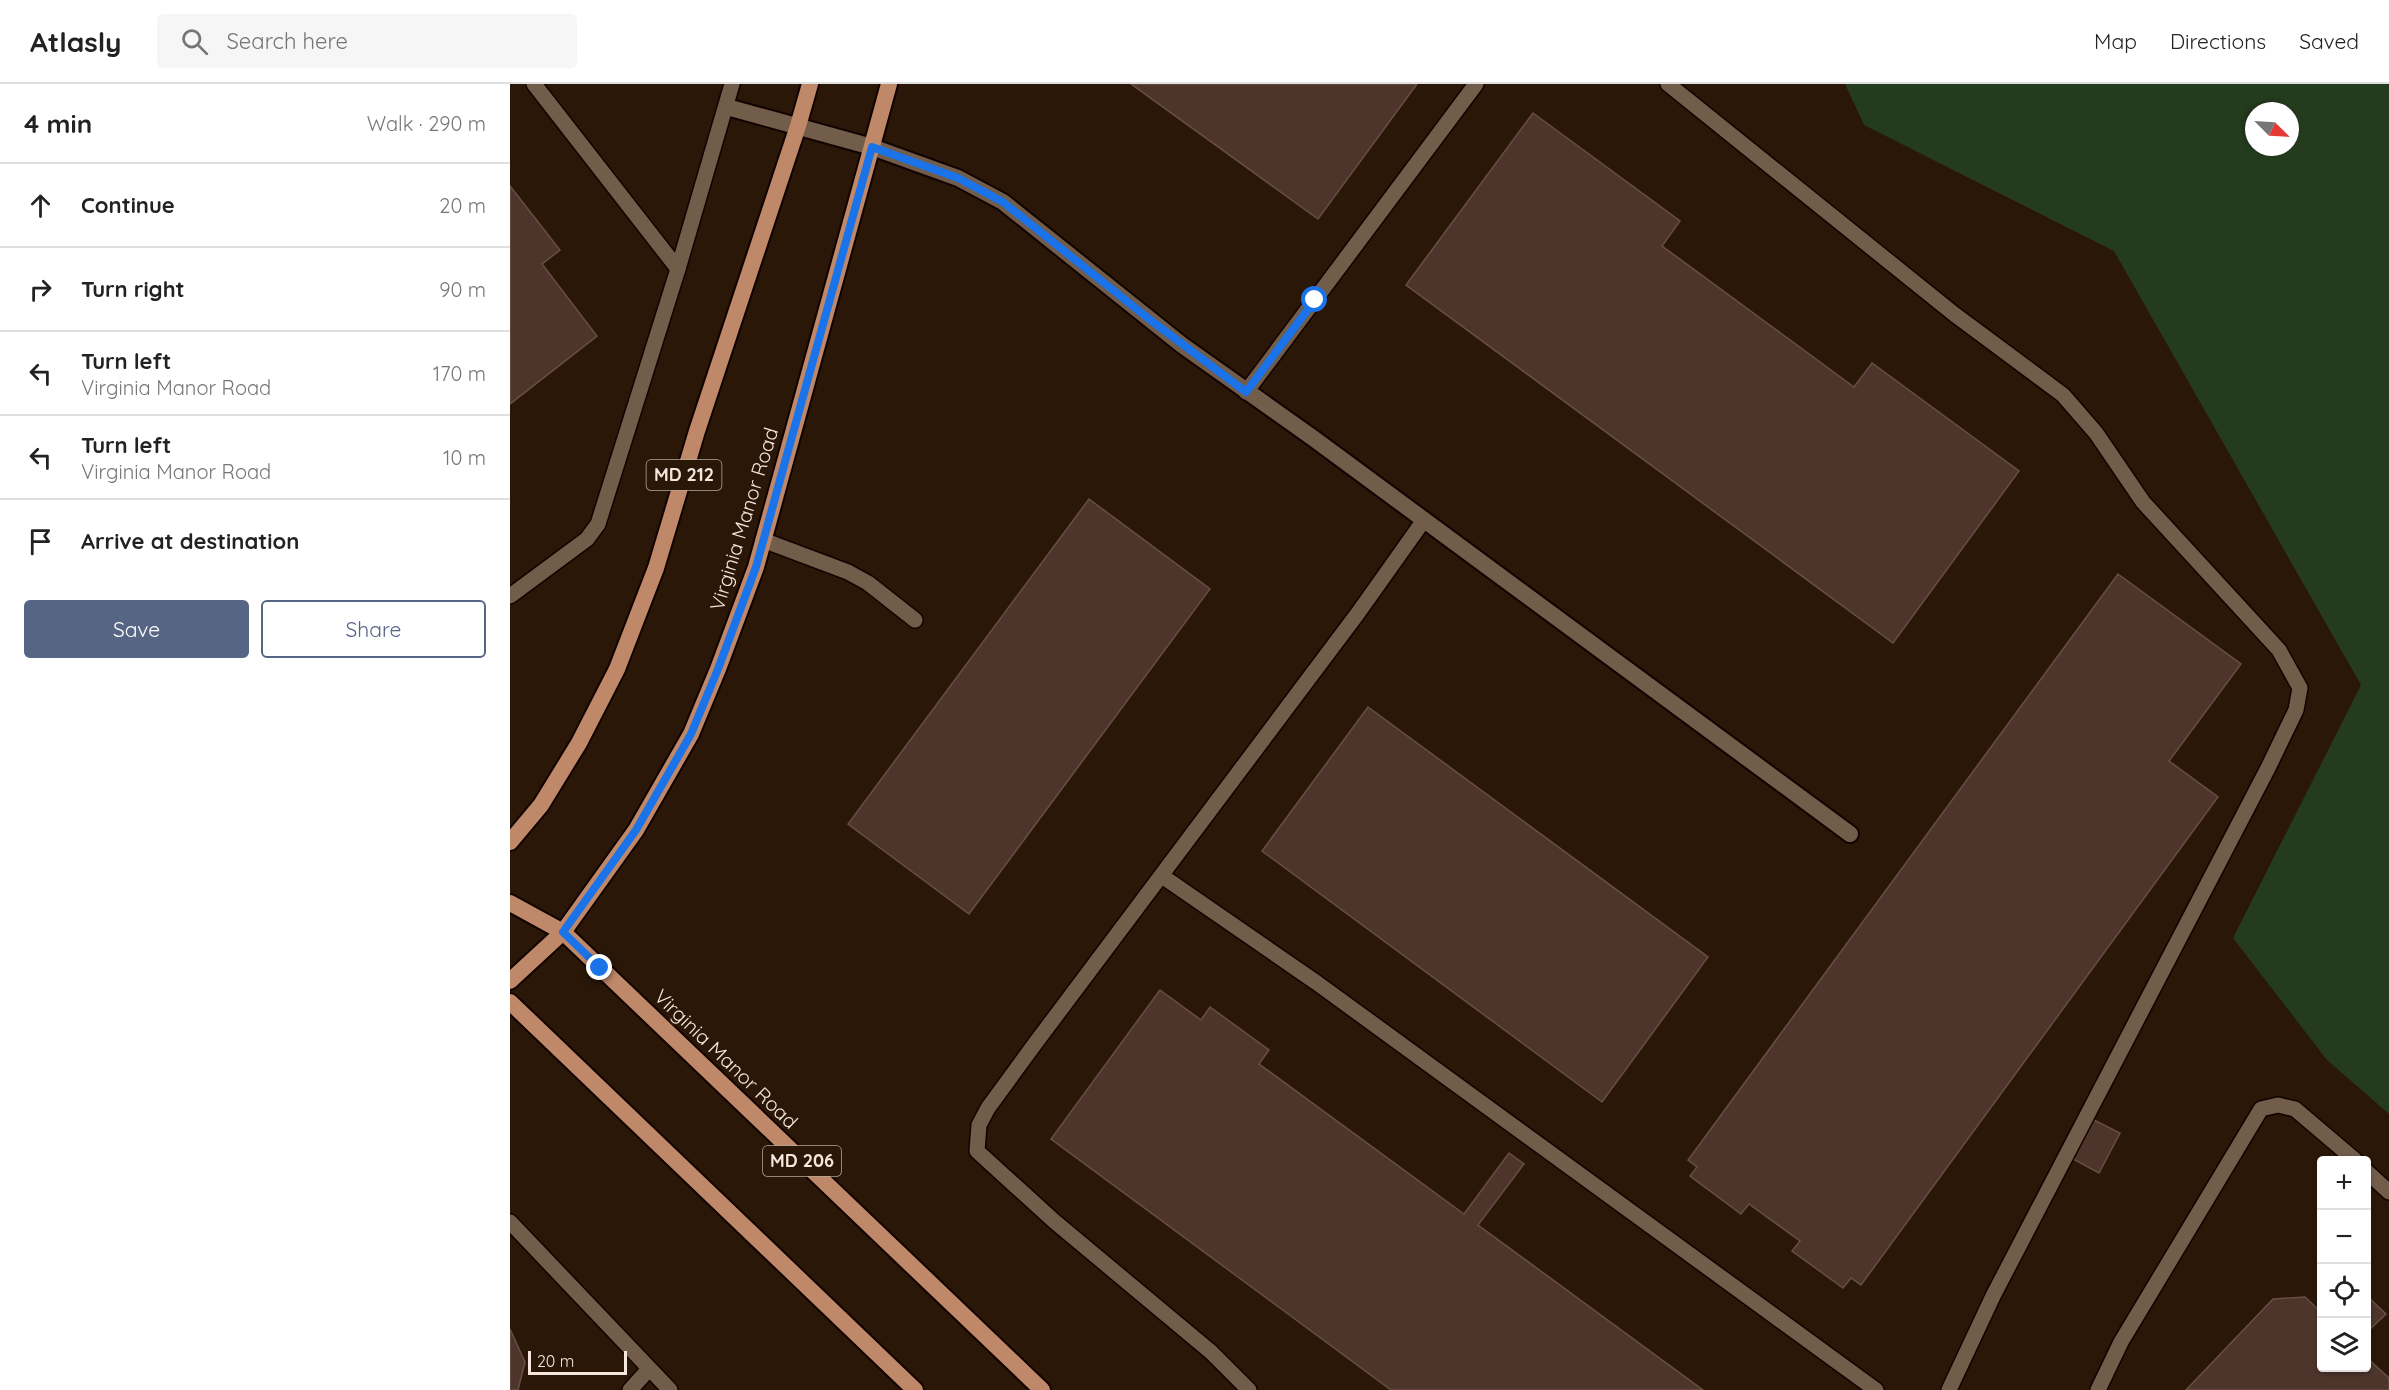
<!DOCTYPE html>
<meta charset="utf-8">
<style>
:root{--surface:#fff;--page:#f6f6f6;--text:#222;--muted:#767676;--line:#e0e0e0;--accent:#576585}
body{margin:0;font-family:Quicksand,sans-serif;background:var(--page);color:var(--text)}
.controls{position:absolute;right:18px;bottom:18px;display:grid;overflow:hidden;border-radius:6px;box-shadow:0 2px 4px #0004}
.controls button{width:54px;height:54px;display:grid;place-items:center;padding:0;border:0;border-bottom:2px solid var(--line);background:var(--surface);color:var(--text);font:30px sans-serif}
.compass{position:absolute;left:1735px;top:18px;width:54px;height:54px;border-radius:50%;background:var(--surface);box-shadow:0 2px 4px #0004;rotate:114deg}
.scale{position:absolute;left:18px;bottom:15px;width:99px;box-sizing:border-box;padding-left:6px;border:3px solid #f5e7dd;border-top:0;font-size:16px;line-height:21px;white-space:nowrap;color:#f5e7dd;-webkit-text-stroke:4px #2a1708;paint-order:stroke}
.stop{position:absolute;width:18px;height:18px;margin:-14px;border:4px solid #1a73e8;border-radius:50%;background:#fff}
.stop.end{background:#1a73e8;border-color:#fff;box-shadow:0 2px 6px #0008}
.list{margin:0;padding:0;list-style:none}
h2{display:flex;justify-content:space-between;align-items:center;height:78px;margin:0;padding:0 24px;font-size:26px}
h2 small{font-size:20px;font-weight:400;color:var(--muted)}
.list li{display:grid;grid-template-columns:39px 1fr auto;gap:18px;align-items:center;box-sizing:border-box;height:84px;padding:0 24px;border-top:2px solid var(--line)}
.list b{display:block;font-size:22px;white-space:nowrap}
.list p{margin:0;font-size:20px;white-space:nowrap;color:var(--muted)}
.list em{font-size:20px;font-style:normal;color:var(--muted)}
.actions{display:flex;gap:12px;padding:18px 24px}
.actions a{flex:1;padding:14px 0;border:2px solid var(--accent);border-radius:6px;text-align:center;font-size:21px;color:var(--accent)}
.actions .main{background:var(--accent);color:#fff}
.icon{flex:none;width:33px;height:33px;fill:none;stroke:currentColor;stroke-width:2;stroke-linecap:round;stroke-linejoin:round}
.map{position:relative;flex:none;width:1879px;height:1306px;overflow:hidden}
header{display:flex;align-items:center;gap:36px;box-sizing:border-box;height:84px;padding:0 30px;background:var(--surface);border-bottom:2px solid var(--line)}
header strong{font-size:28px}
nav{display:flex;gap:33px;margin-inline-start:auto;font-size:21px}
.search{width:420px;height:54px;background:var(--page);display:flex;align-items:center;gap:15px;box-sizing:border-box;padding:0 21px;border-radius:6px;color:var(--muted);font-size:22px}
main{display:flex}
aside{flex:1;background:var(--surface)}
.map>svg:first-child{display:block}
</style>
<header>
<strong>Atlasly</strong>
<div class="search"><svg class="icon" aria-label="search" viewBox="0 0 24 24"><circle cx="10" cy="10" r="6"/><path d="M15 15l6 6"/></svg>Search here</div>
<nav><a>Map</a><a>Directions</a><a>Saved</a></nav>
</header>
<main>
<aside>
<h2>4 min<small>Walk · 290 m</small></h2>
<ul class="list">
<li><svg class="icon" aria-label="ahead" viewBox="0 0 24 24"><path d="M12 20V5M6 11l6-6 6 6"/></svg><div><b>Continue</b></div><em>20 m</em></li>
<li><svg class="icon" aria-label="right" viewBox="0 0 24 24"><path d="M7 20v-9h11M14 6l5 5-5 5"/></svg><div><b>Turn right</b></div><em>90 m</em></li>
<li><svg class="icon" aria-label="left" viewBox="0 0 24 24"><path d="M17 20v-9H6M10 6l-5 5 5 5"/></svg><div><b>Turn left</b><p>Virginia Manor Road</p></div><em>170 m</em></li>
<li><svg class="icon" aria-label="left" viewBox="0 0 24 24"><path d="M17 20v-9H6M10 6l-5 5 5 5"/></svg><div><b>Turn left</b><p>Virginia Manor Road</p></div><em>10 m</em></li>
<li><svg class="icon" aria-label="arrive" viewBox="0 0 24 24"><path d="M6 21V4h12l-3 4 3 4H6"/></svg><div><b>Arrive at destination</b></div></li>
</ul>
<div class="actions"><a class="main">Save</a><a>Share</a></div>
</aside>
<div class="map">
<svg width="1879" height="1306" viewBox="0 0 1879 1306">
<rect width="100%" height="100%" fill="#2a1708"/>
<path fill="#243b1e" fill-rule="evenodd" d="M1335 0H1879V1030L1817 976 1723 854 1851 601 1604 167 1354 41ZM1744 27H1780V63H1744Z"/>
<g fill="#4e352c" stroke="#694e44" stroke-width="1.5">
<path d="M621 0H907L808 135Z"/>
<path d="M1023 29 1170 137 1152 162 1344 303 1362 279 1509 387 1383 559 896 201Z"/>
<path d="M0 102 50 166 32 180 87 252 0 320Z"/>
<path d="M579 415 700 505 459 830 338 740Z"/>
<path d="M1608 490 1731 580 1659 677 1708 713 1351 1201 1341 1194 1333 1204 1282 1167 1290 1157 1239 1120 1231 1130 1180 1092 1187 1083 1178 1076Z"/>
<path d="M858 623 1198 873 1092 1018 752 767Z"/>
<path d="M650 906 691 936 700 923 759 966 749 980 954 1130 999 1069 1014 1080 968 1141 1193 1306H881L541 1055Z"/>
<path d="M1584 1036 1610 1049 1589 1089 1563 1075Z"/>
<path d="M1856 1211 1876 1230 1856 1249Z"/>
<path d="M1795 1213 1812 1229V1284H1856V1273L1879 1294V1306H1676L1763 1215Z"/>
<path d="M0 1245 15 1278 8 1306H0Z"/>
</g>
<g fill="none" stroke-linecap="round" stroke-linejoin="round">
<defs>
<g id="service">
<path d="M24 0 168 185"/>
<path d="M1158 0 1444 230 1553 311 1586 349 1633 418 1769 566 1790 604 1786 626 1758 684 1483 1212 1439 1306"/>
<path d="M736 308 966 0"/>
<path d="M253 456 338 488 358 499 405 536"/>
<path d="M0 512 77 455 88 440 168 185 222 0"/>
<path d="M652 792 807 899 1366 1306"/>
<path d="M1856 1087 1879 1108"/>
<path d="M0 1138 160 1306"/>
<path d="M120 1306 139 1285"/>
<path d="M739 1306 701 1268 544 1137 467 1067 469 1041 478 1024 524 961 848 529 914 436"/>
<path d="M1588 1306 1611 1258 1751 1025 1768 1021 1785 1025 1845 1076"/>
</g>
<path id="minor" d="M217 23 362 63 448 94 493 118 672 261 803 354 1340 750"/>
<g id="primary">
<path d="M0 758 31 721 69 659 107 585 146 484 187 347 288 42 300 0"/>
<path d="M0 819 53 848 532 1306"/>
<path d="M0 897 53 848 126 746 181 650 208 585 246 483 379 0"/>
<path d="M0 918 405 1306"/>
</g>
</defs>
<use href="#service" stroke="#120300" stroke-width="18"/>
<use href="#minor" stroke="#120300" stroke-width="20"/>
<use href="#primary" stroke="#120300" stroke-width="20"/>
<use href="#service" stroke="#725c4a" stroke-width="15"/>
<use href="#minor" stroke="#725c4a" stroke-width="16"/>
<use href="#primary" stroke="#bf8869" stroke-width="16"/>
</g>
<g fill="none" stroke-linecap="round" stroke-linejoin="round">
<path stroke="#1a73e8" stroke-width="8" d="M90 884 53 848 126 746 181 650 208 585 246 483 362 63 448 94 493 118 639 235 736 308 805 216"/>
</g>
<g text-anchor="middle" stroke-width="4.5" stroke-linejoin="round" paint-order="stroke">
<g fill="#2a1708" stroke="#b8a99d" stroke-width="1.5">
<rect x="136.5" y="376" width="75" height="30" rx="4.5"/>
<rect x="253" y="1062" width="78" height="30" rx="4.5"/>
</g>
<g font-size="18" font-weight="bold" fill="#f5e7dd">
<text x="174" y="397">MD 212</text>
<text x="292" y="1083">MD 206</text>
</g>
<g font-size="20" fill="#f5e7dd" stroke="#2a1708">
<text transform="translate(234 435) rotate(-73)" y="7">Virginia Manor Road</text>
<text transform="translate(216 975) rotate(44)" y="7">Virginia Manor Road</text>
</g>
</g>
</svg>
<div class="controls">
<button>+</button>
<button>−</button>
<button><svg class="icon" aria-label="locate" viewBox="0 0 24 24"><circle cx="12" cy="12" r="6"/><path d="M12 2v4M12 18v4M2 12h4M18 12h4"/></svg></button>
<button><svg class="icon" aria-label="layers" viewBox="0 0 24 24"><path d="M12 4l9 5-9 5-9-5zM3 14l9 5 9-5"/></svg></button>
</div>
<svg class="compass" viewBox="-18 -18 36 36"><path d="M0-13l5 13h-10z" fill="#e53935"/><path d="M0 13l5-13h-10z" fill="#767676"/></svg>
<div class="scale">20 m</div>
<div class="stop" style="left:805px;top:216px"></div>
<div class="stop end" style="left:90px;top:884px"></div>
</div>
</main>
